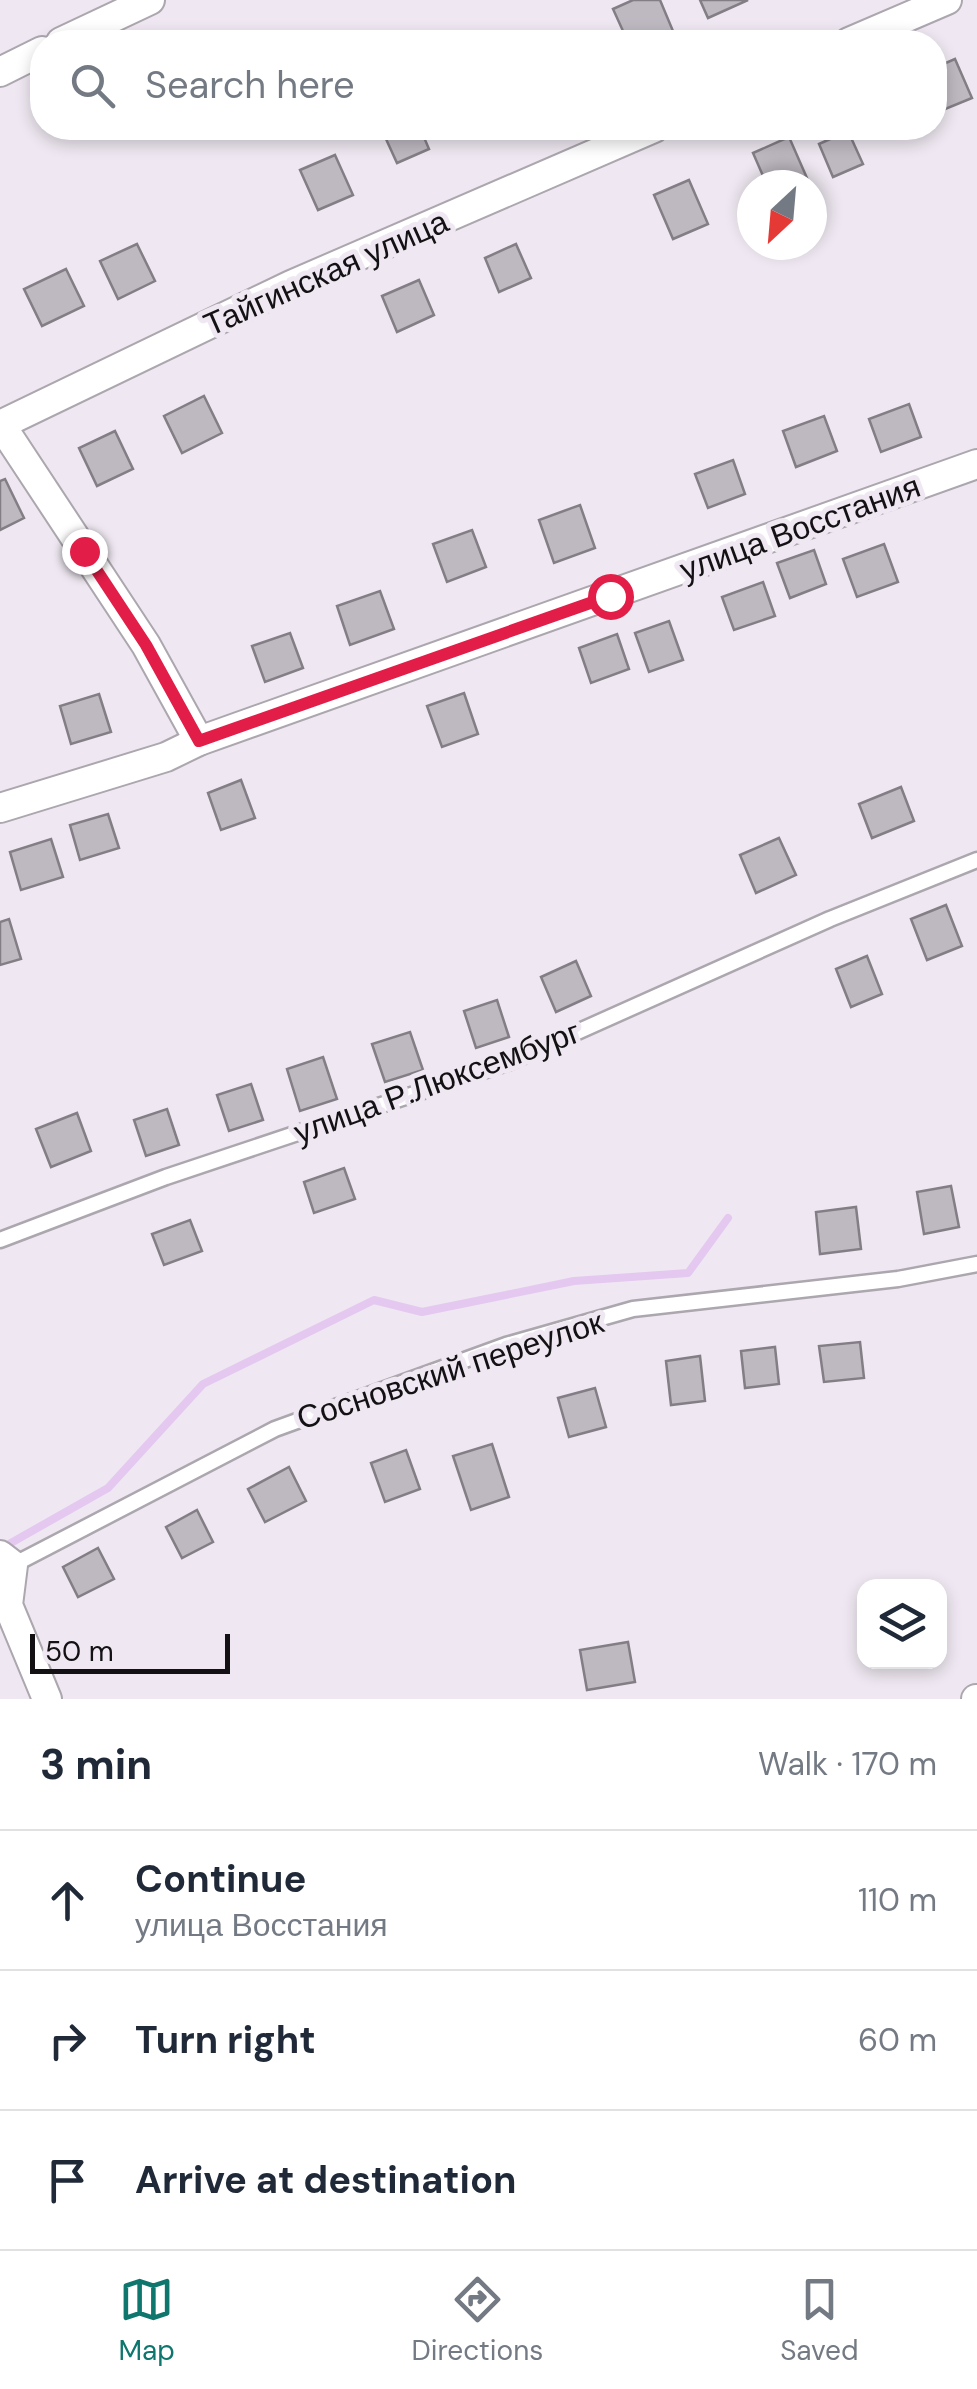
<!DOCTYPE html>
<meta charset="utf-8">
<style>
:root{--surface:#fff;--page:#f2f2f3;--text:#1f2937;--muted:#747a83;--line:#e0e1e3;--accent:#0f766e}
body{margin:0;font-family:"DM Sans",sans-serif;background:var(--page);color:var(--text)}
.controls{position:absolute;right:30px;bottom:30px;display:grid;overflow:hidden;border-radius:20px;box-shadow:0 5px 15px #0003}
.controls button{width:90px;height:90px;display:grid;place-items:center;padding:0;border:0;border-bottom:2px solid var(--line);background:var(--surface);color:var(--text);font:50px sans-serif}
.compass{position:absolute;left:737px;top:170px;width:90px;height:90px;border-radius:50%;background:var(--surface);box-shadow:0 5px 15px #0003;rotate:206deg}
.scale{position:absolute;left:30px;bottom:25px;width:200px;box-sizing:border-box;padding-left:10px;border:5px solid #131114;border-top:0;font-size:28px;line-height:35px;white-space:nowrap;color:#131114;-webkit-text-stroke:8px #efe8f2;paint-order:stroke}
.stop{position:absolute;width:30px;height:30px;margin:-22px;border:8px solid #e11d48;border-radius:50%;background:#fff}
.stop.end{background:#e11d48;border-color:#fff;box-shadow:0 2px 10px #0008}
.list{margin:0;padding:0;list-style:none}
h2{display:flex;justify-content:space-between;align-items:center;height:130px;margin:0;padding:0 40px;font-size:42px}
h2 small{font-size:32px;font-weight:400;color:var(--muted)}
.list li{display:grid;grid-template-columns:65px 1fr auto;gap:30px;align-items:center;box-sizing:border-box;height:140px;padding:0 40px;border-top:2px solid var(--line)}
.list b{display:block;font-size:38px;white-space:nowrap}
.list p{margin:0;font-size:32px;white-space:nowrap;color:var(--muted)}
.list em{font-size:32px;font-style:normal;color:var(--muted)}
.icon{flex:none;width:55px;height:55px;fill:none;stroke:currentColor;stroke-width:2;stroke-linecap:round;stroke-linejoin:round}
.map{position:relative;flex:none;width:977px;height:1699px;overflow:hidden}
.search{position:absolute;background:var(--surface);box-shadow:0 5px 15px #0003;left:30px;right:30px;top:30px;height:110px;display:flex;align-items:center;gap:25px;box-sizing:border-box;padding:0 35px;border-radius:40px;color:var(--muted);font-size:38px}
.sheet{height:550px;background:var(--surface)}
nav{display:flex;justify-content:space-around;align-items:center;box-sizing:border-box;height:140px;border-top:2px solid var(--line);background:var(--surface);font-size:28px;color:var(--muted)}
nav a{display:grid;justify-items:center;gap:5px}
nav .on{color:var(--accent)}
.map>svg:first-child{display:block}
</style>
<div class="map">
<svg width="977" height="1699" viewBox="0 0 977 1699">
<rect width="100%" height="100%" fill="#efe8f2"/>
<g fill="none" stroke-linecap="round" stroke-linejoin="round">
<path stroke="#e4c8f0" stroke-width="8" d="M2 1548 108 1488 203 1384 374 1300 422 1312 574 1281 688 1273 728 1218"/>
</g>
<g fill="#beb8c1" stroke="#837e86" stroke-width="2.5">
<path d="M633 0H660L673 31 647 42H628L613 9Z"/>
<path d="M700 0H748L708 18Z"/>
<path d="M955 59 972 98 938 112 934 68Z"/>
<path d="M381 128H420L429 149 397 163Z"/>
<path d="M848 131 863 164 833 177 819 144Z"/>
<path d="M789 137 807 178 791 185H767L753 153Z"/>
<path d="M335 155 353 195 318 210 300 170Z"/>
<path d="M689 180 708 224 673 239 654 195Z"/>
<path d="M137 244 155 281 118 299 100 261Z"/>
<path d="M516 244 531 278 499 292 485 258Z"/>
<path d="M66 269 84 306 42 326 24 289Z"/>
<path d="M419 280 434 315 397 332 382 296Z"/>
<path d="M204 396 222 433 182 453 164 416Z"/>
<path d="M909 404 921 437 881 452 869 419Z"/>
<path d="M824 416 837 451 796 467 783 431Z"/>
<path d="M115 431 133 469 97 486 79 448Z"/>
<path d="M733 460 745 494 708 508 695 474Z"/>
<path d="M5 479 24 518 0 530V481Z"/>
<path d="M580 505 595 548 554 563 539 520Z"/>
<path d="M472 530 486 567 447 582 433 544Z"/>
<path d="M884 544 898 582 857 597 843 559Z"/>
<path d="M814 550 826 584 790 598 777 563Z"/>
<path d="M763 582 775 616 734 630 722 597Z"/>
<path d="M380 591 394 629 350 645 337 606Z"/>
<path d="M669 621 683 660 649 672 635 633Z"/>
<path d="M290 633 303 668 265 682 252 646Z"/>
<path d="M617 634 629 669 591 683 579 648Z"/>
<path d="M464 693 478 734 442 747 427 706Z"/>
<path d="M99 694 111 732 71 744 60 706Z"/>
<path d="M241 780 255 818 221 830 208 793Z"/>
<path d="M901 787 914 821 872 838 859 804Z"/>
<path d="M108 814 119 848 80 860 70 825Z"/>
<path d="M779 838 796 875 756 893 740 855Z"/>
<path d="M51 839 63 877 21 890 10 852Z"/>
<path d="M946 905 962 946 927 960 911 919Z"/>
<path d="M9 919 21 959 0 965V922Z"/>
<path d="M867 956 882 994 851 1007 836 969Z"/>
<path d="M576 961 591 996 556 1012 541 977Z"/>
<path d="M497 1000 509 1037 476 1048 464 1011Z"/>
<path d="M410 1032 423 1070 385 1082 372 1044Z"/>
<path d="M323 1057 337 1099 300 1111 287 1069Z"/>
<path d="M251 1084 263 1120 229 1131 217 1095Z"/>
<path d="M167 1109 179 1145 146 1156 134 1120Z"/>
<path d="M77 1113 91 1151 51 1167 36 1129Z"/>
<path d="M344 1168 355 1199 314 1213 304 1182Z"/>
<path d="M951 1186 959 1227 924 1234 917 1192Z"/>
<path d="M856 1207 861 1249 820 1254 816 1212Z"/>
<path d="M190 1220 202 1251 164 1265 152 1234Z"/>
<path d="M860 1342 864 1378 824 1382 819 1346Z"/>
<path d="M775 1347 779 1384 745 1388 741 1351Z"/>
<path d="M700 1356 705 1401 671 1405 666 1361Z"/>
<path d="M595 1388 606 1427 569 1437 558 1398Z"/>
<path d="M492 1444 509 1497 471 1510 453 1456Z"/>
<path d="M406 1450 420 1489 385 1502 371 1463Z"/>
<path d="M289 1467 306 1501 265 1522 248 1489Z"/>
<path d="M197 1510 213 1542 182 1558 166 1527Z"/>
<path d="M98 1548 114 1579 78 1597 63 1567Z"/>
<path d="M628 1642 635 1682 587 1690 580 1650Z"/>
</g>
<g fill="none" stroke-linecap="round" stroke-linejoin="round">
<defs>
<g id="lane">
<path d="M0 1240 166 1177 510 1062 830 919 977 860"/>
<path d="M13 1565 275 1429 506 1345 633 1309 898 1279 977 1264"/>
</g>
<g id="street">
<path d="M61 42 150 0"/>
<path d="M849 42 947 0"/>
<path d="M0 72 42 51"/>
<path d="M0 425 291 285 654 128"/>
<path d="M1 425 146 645 199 741"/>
<path d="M0 808 166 757 199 741 977 464"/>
<path d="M0 1555 13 1565 8 1605 47 1699"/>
<path d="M976 1699H977"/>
</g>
</defs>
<use href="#lane" stroke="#aca6ae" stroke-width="19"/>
<use href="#street" stroke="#aca6ae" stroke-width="32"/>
<use href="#lane" stroke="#fff" stroke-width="14"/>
<use href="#street" stroke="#fff" stroke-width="28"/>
</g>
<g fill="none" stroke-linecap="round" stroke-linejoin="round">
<path stroke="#e11d48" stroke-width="12" d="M84 551 146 645 199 741 610 596"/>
</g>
<g text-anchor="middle" stroke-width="10" stroke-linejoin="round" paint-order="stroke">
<g font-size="32" fill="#131114" stroke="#efe8f2">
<text transform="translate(326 273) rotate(-24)" y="11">Тайгинская улица</text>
<text transform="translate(800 528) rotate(-20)" y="11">улица Восстания</text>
<text transform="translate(437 1082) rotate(-20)" y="11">улица Р.Люксембург</text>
<text transform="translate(450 1370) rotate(-18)" y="11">Сосновский переулок</text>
</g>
</g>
</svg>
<div class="controls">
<button><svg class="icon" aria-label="layers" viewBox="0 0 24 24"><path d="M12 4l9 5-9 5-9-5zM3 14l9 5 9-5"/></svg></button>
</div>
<svg class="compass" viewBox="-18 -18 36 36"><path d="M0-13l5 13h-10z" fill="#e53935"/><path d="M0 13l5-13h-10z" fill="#747a83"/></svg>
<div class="scale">50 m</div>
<div class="stop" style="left:610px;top:596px"></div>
<div class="stop end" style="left:84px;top:551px"></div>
<div class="search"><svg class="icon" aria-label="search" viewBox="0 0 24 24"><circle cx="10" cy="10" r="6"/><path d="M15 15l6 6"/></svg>Search here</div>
</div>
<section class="sheet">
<h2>3 min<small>Walk · 170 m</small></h2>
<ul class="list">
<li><svg class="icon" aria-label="ahead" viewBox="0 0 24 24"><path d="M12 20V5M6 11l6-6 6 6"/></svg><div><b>Continue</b><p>улица Восстания</p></div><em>110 m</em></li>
<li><svg class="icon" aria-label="right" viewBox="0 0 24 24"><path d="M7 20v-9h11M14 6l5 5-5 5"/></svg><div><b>Turn right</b></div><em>60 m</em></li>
<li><svg class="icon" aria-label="arrive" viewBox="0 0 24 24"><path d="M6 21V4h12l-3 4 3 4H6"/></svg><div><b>Arrive at destination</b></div></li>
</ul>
</section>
<nav>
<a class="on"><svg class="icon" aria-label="map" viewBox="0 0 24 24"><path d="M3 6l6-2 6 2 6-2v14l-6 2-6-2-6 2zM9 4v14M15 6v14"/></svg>Map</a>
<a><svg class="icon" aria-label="directions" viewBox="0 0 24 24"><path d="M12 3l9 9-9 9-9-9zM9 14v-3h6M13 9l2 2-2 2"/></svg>Directions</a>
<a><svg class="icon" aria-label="saved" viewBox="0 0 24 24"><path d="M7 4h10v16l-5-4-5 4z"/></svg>Saved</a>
</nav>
